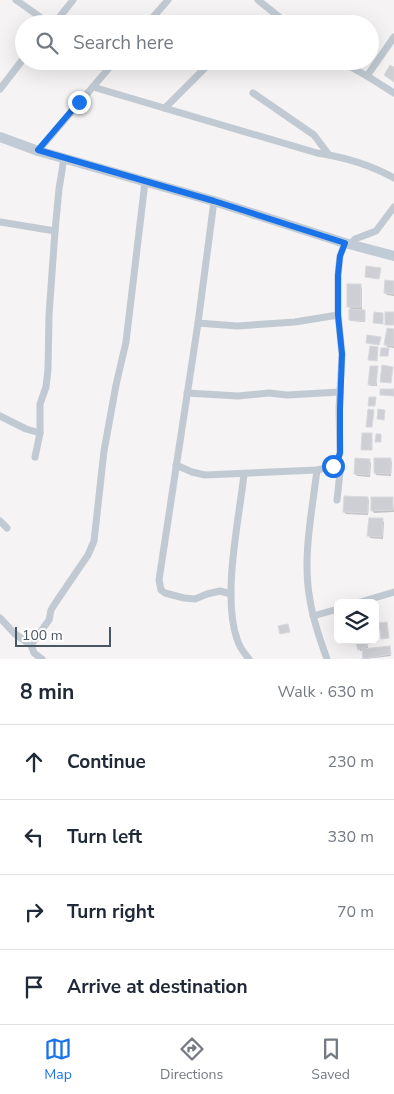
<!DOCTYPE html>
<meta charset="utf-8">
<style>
:root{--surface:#fff;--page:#f2f2f3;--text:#1f2937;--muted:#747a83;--line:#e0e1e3;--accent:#1a73e8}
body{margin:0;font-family:"Nunito Sans",sans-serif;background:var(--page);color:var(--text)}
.controls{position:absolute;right:15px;bottom:15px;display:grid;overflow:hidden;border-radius:8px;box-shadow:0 5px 20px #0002}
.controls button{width:45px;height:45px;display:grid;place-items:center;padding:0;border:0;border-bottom:1px solid var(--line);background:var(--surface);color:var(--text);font:25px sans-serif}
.scale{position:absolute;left:15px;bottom:12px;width:96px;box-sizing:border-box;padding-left:5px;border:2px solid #4a5661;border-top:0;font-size:14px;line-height:18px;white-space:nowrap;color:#4a5661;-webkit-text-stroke:4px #fff;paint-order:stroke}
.stop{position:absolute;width:15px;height:15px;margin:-11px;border:4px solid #1a73e8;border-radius:50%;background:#fff}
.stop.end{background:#1a73e8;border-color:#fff;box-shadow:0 1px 5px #0008}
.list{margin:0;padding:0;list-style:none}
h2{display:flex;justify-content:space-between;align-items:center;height:65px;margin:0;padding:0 20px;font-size:21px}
h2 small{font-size:16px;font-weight:400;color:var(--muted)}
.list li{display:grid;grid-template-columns:32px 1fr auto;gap:15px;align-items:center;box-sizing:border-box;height:75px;padding:0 20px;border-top:1px solid var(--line)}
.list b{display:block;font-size:19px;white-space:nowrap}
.list em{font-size:16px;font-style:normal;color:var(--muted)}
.icon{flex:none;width:28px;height:28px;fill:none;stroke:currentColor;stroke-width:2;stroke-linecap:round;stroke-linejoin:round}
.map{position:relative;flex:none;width:394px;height:659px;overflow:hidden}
.search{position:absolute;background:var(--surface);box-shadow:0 5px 20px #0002;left:15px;right:15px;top:15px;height:55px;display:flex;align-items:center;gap:12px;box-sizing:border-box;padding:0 18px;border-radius:28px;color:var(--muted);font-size:19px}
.sheet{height:365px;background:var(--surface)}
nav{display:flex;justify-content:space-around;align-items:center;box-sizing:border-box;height:70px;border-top:1px solid var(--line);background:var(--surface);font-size:14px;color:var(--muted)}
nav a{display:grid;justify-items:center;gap:2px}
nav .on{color:var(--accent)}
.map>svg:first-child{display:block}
</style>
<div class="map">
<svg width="394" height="659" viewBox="0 0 394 659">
<rect width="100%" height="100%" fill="#f5f3f3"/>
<g fill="#0003">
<path d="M394 282V296L387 295 385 293Z"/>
<path d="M361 286 362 288V311L365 312V322L351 321V309L348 306Z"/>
<path d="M394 330V348L387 347 386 344Z"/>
<path d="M377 367V386H370V384Z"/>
<path d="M390 459 392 462 391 476 376 475 375 473Z"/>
<path d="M369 460 371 463 370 477 357 476 355 474Z"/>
<path d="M368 498 369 501 368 515 346 514 344 512Z"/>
<path d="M392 498 394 512 374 513 372 510Z"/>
<path d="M382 520 384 522 383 539 370 538 369 536Z"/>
<path d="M356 640H365L369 650 389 647 391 656 365 659 363 650 360 651Z"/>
</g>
<g fill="#cdcfd5" stroke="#d7d9de">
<path d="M390 65 393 67 394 66V82L384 75Z"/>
<path d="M366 266 381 268 379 279 365 277Z"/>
<path d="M385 280 394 281V294L384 293Z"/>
<rect x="347" y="284" width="14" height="23"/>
<path d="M349 309 365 310V321L349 320Z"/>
<path d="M374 312 383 313V324L373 323Z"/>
<rect x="385" y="312" width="9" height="13"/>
<path d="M387 328 394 329V346L384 345Z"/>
<path d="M367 335 381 337 379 345 366 343Z"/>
<path d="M370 346 378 347 377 361 368 360Z"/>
<path d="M381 348H389L388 356H380Z"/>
<path d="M382 365 393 367 391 383 380 382Z"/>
<path d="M370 366H378L376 385H368Z"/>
<path d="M380 389H394V396L380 395Z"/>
<path d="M369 397H376L375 406H368Z"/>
<path d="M368 409 374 410 372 427H366Z"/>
<path d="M378 409 385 410 384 420 377 419Z"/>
<path d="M362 433H372V450H361Z"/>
<path d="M376 434H381V442H375Z"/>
<path d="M355 458 370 459 369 475 354 474Z"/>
<path d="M374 458H391V474L374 473Z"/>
<path d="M344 496 368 497V513L343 512Z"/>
<path d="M371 497H393V510L371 511Z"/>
<path d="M369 518H383L382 537 367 536Z"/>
<path d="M387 622 389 638 381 639 379 623Z"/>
<path d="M288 624 290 632 280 634 278 626Z"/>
<path d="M355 640H366L368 646 358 650Z"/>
<path d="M390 646 391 654 363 659 362 649Z"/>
</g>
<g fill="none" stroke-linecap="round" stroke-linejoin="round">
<g stroke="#c1cad2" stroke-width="7">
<path d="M16 0 50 24"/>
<path d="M258 0 288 24"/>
<path d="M54 24 73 0"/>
<path d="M147 24 168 0"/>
<path d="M340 61 367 76 394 93"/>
<path d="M367 76 394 37"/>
<path d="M93 87 317 153C344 157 369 164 394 178"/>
<path d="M0 89 24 58"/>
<path d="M253 93 314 135 329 155"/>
<path d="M165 108 212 61"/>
<path d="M38 151 115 61"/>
<path d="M214 201 198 323 159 580 161 590 165 593 184 598 195 599 207 594 220 591 231 594"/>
<path d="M0 222 55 231"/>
<path d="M350 245 355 239 376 231 394 207"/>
<path d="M198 323 237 326 295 322 338 315"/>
<path d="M187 393 238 396 269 393 287 395 340 392"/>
<path d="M0 416 26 429 40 433"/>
<path d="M35 457 40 433V404L46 387 48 369 49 315 55 231 59 189 64 158"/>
<path d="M176 465 192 472 205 475 317 470 333 466 337 462 340 453 339 409 342 354 338 315V275L340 256 345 243"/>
<path d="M317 470C312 512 302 558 310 600 313 620 320 640 327 659"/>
<path d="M244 474C239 520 222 596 237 639 239 647 244 653 249 659"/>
<path d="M337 500 340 472 337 462"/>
<path d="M0 521 7 528"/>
<path d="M357 603 394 592"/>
<path d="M313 616 338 609"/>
<path d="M0 618 15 634 31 645"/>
<path d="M42 659 34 653 31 645 49 620 51 610 56 602 88 555 94 541 104 451 116 385 126 342 145 182"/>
</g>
<path stroke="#c1cbd6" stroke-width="10" d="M0 137 38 151 214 201 345 243 394 256"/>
</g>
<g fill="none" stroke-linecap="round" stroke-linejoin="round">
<path stroke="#1a73e8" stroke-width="6" d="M79 102 38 150 214 201 345 243 340 256 338 275V315L342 354 340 409V453L337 462 333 466"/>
</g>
</svg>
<div class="controls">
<button><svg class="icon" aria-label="layers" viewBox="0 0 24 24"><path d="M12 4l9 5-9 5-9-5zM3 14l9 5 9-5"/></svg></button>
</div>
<div class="scale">100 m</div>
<div class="stop" style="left:333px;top:466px"></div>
<div class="stop end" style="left:79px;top:102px"></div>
<div class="search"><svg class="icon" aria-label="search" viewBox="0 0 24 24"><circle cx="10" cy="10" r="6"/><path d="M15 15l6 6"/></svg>Search here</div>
</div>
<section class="sheet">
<h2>8 min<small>Walk · 630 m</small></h2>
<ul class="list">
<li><svg class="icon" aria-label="ahead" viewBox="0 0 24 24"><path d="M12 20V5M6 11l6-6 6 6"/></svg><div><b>Continue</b></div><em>230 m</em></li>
<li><svg class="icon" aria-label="left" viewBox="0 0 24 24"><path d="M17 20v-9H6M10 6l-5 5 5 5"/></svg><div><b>Turn left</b></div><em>330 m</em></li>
<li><svg class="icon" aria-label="right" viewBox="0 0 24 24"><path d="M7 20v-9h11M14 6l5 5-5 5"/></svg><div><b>Turn right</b></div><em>70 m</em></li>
<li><svg class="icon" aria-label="arrive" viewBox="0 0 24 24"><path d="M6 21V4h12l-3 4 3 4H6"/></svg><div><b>Arrive at destination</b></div></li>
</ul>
</section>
<nav>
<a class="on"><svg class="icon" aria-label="map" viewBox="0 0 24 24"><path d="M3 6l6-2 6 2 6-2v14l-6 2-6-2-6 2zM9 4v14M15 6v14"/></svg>Map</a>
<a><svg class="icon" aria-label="directions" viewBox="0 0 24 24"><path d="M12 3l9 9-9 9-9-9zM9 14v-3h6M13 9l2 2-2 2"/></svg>Directions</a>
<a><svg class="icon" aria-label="saved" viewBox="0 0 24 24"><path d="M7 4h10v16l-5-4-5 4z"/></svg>Saved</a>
</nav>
